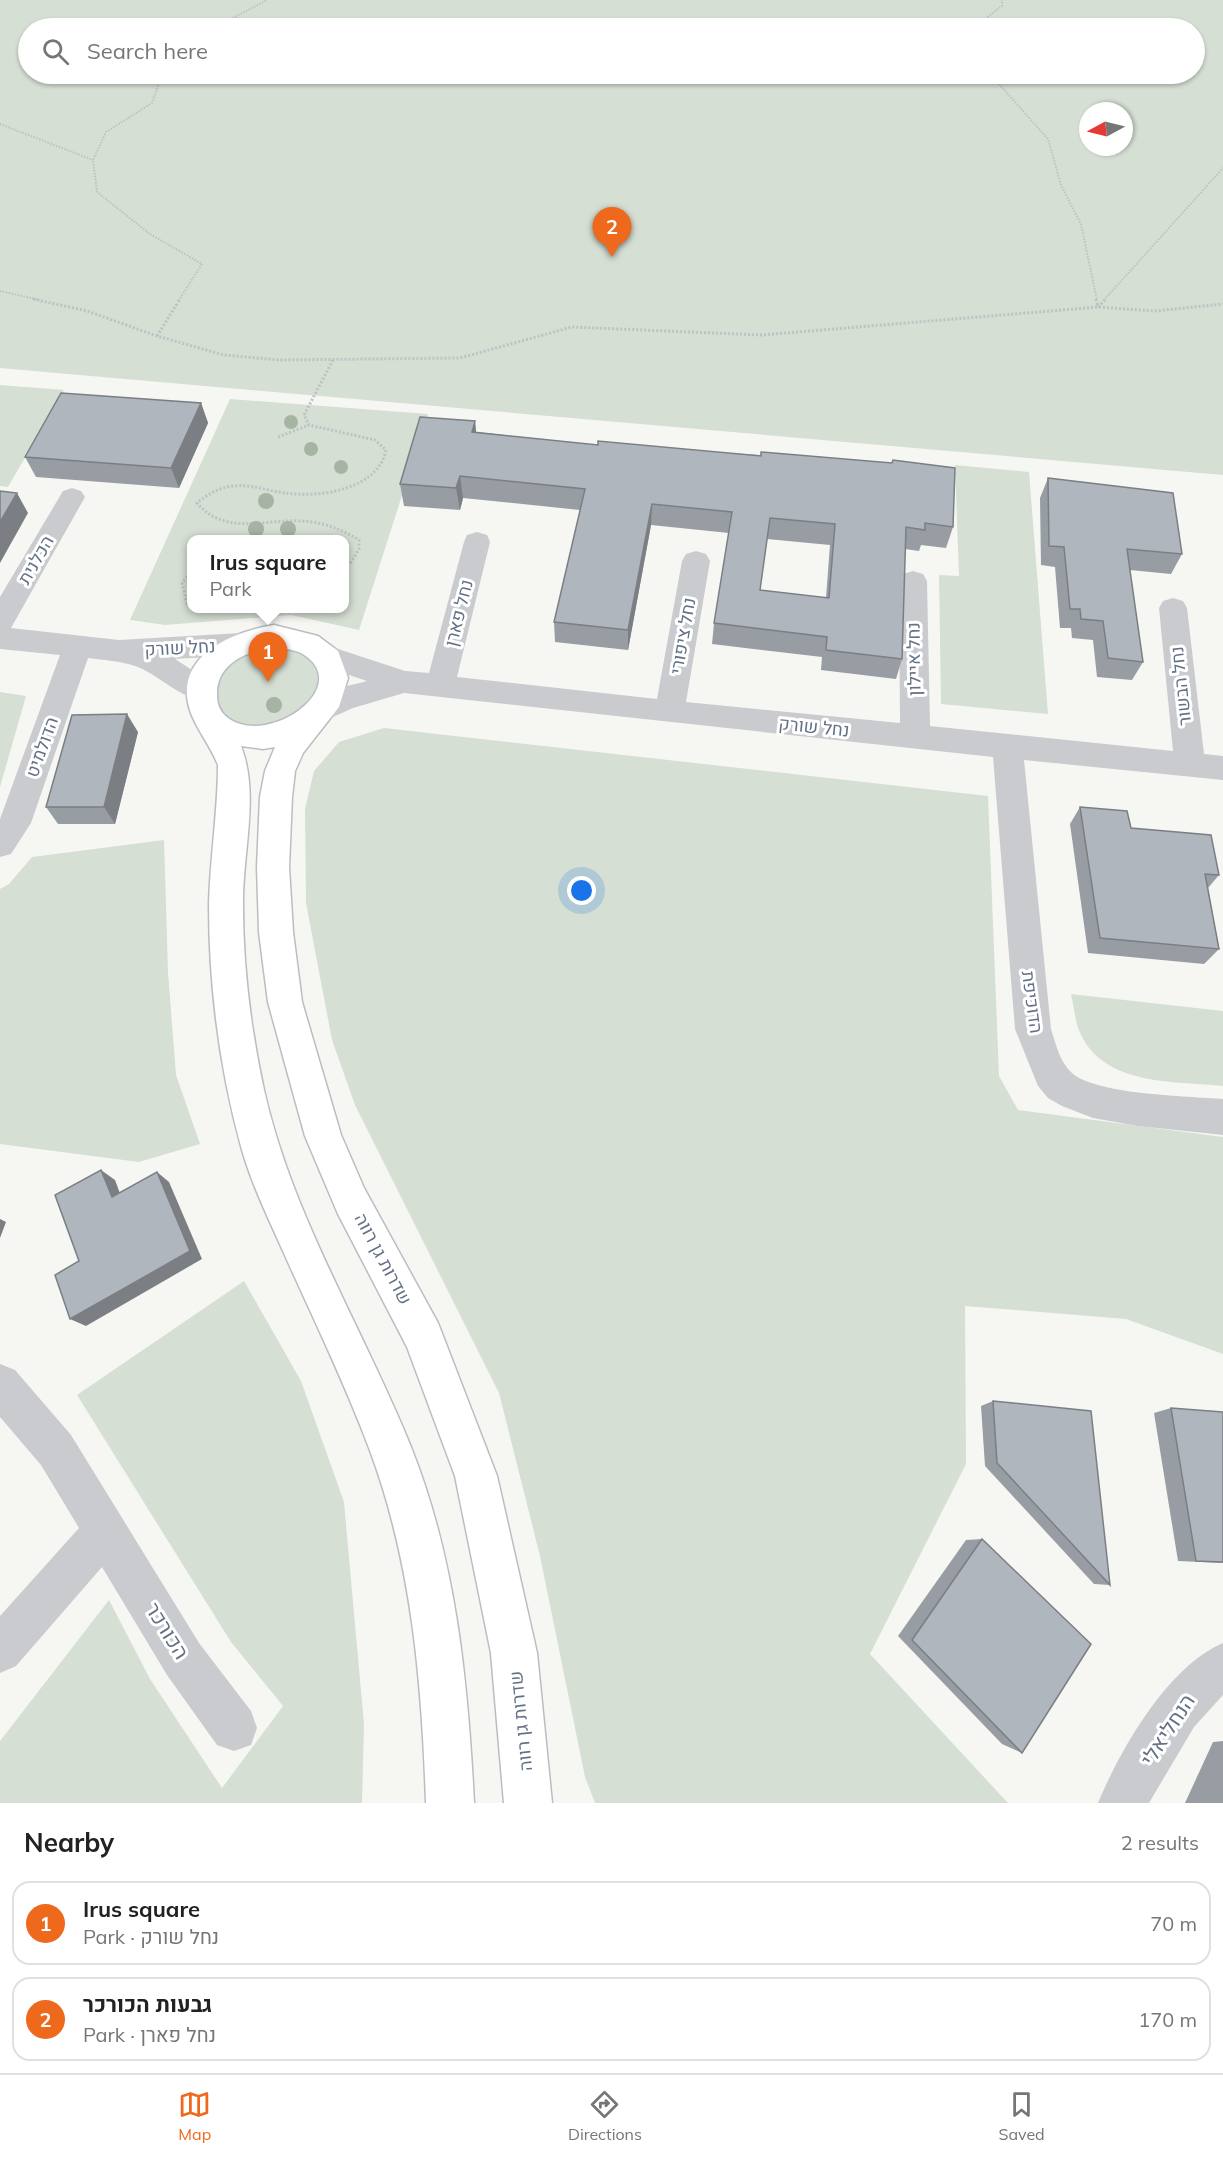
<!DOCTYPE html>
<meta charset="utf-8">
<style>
:root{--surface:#fff;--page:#f6f6f6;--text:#222;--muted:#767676;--line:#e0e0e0;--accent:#ee691c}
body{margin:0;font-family:Mulish,Heebo,sans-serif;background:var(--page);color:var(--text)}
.compass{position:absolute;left:1079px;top:102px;width:54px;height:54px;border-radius:50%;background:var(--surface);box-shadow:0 2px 4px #0004;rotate:263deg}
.you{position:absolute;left:582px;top:891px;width:21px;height:21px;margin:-15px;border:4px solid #fff;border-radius:50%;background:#1a73e8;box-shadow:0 0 0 9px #1a73e833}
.badge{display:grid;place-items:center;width:39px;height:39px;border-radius:50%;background:var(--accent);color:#fff;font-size:20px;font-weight:700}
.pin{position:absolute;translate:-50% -50px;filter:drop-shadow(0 2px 3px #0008)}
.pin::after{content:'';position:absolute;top:32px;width:21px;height:18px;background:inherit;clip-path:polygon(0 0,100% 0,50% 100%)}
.popup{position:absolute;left:187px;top:535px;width:162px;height:78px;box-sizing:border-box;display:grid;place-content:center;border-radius:12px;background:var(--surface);filter:drop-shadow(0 2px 4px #0005);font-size:20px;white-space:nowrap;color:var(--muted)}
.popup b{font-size:22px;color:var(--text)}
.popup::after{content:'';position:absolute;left:50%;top:100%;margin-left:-12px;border:12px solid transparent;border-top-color:var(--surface)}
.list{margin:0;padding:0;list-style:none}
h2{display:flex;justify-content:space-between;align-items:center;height:78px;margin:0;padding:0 24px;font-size:26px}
h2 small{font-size:20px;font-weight:400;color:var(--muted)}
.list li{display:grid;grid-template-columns:39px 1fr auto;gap:18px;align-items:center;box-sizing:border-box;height:84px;margin:0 12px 12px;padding:0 12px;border:2px solid var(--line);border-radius:18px}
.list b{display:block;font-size:22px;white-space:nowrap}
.list p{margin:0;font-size:20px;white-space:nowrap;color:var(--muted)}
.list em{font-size:20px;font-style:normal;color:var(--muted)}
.icon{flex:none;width:33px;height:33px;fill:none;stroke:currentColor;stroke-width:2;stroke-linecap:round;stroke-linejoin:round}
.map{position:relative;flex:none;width:1223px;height:1803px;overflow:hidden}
.search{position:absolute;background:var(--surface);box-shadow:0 2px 4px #0004;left:18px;right:18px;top:18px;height:66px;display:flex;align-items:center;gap:15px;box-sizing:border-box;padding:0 21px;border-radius:33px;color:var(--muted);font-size:22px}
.sheet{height:270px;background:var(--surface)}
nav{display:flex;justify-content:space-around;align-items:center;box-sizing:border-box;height:84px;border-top:2px solid var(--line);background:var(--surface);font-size:16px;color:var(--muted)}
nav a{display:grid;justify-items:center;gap:3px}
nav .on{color:var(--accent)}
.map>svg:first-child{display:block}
</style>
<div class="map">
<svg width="1223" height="1803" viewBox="0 0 1223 1803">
<rect width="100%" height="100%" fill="#f6f7f3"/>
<g fill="#d6dfd4" fill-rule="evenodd">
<path d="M0 0H1223V475L0 368ZM28 28H1194V74H28ZM1088 111H1124V147H1088Z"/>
<path d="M0 385 64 390 8 487 0 486Z"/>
<path d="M230 399 428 414 359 630 291 615 165 625 130 620ZM192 540H344V608H192Z"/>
<path d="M955 465 1029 472 1048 714 941 704 939 575 959 576Z"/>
<path d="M291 644 324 673 305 715 250 731 219 717 213 677 238 653Z"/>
<path d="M0 692 26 696 0 787Z"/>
<path d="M384 728 988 796 999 1076 1018 1110 1223 1137V1354L1126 1319 965 1306 966 1464 870 1654 1008 1803H595L585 1777 540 1556 499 1393 355 1105 332 1040 306 903 305 809 314 771 339 742Z"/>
<path d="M164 840 168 972 176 1075 200 1144 139 1162 0 1144V889L9 884 32 857Z"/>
<path d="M1071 994 1223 1011V1086C1174 1081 1106 1086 1081 1035 1075 1023 1074 1007 1071 994Z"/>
<path d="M244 1281 301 1381 344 1502 364 1724 362 1803H0V1741L109 1600 150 1679 222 1788 283 1706 231 1642 77 1395Z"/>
</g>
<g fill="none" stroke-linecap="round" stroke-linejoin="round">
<defs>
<path id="secondary" d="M274 625 318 636 338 651 348 678 339 707 303 753 295 771 292 797 289 867 293 932 302 1002 341 1135 364 1188 438 1323 497 1476 537 1653 552 1803H504L491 1653 455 1476 407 1347 338 1214 305 1136 268 1002 259 932 257 867 260 797 265 771 275 747 263 749 241 746C260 795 242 854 243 905 243 967 251 1030 264 1090 292 1216 363 1328 411 1447 456 1560 468 1682 474 1803H426C422 1683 412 1562 369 1448 345 1384 315 1322 287 1260 271 1224 253 1188 242 1150 220 1071 209 987 209 905 210 858 218 812 218 765 210 744 192 724 188 703 178 653 236 631 274 625ZM274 647C282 649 293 649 301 653 357 685 269 748 228 718 220 712 217 705 217 695 216 663 248 651 274 647Z"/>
</defs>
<use href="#secondary" stroke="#babec3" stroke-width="3"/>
<g stroke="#bfc1c4" stroke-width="2" stroke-dasharray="1.5 1.5" stroke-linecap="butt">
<path d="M214 28 267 0"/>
<path d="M973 28 1002 6V0"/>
<path d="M162 74 152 103 106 132 93 160 97 192 150 234 202 264 179 300"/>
<path d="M984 74 999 84 1048 139 1061 185 1081 224 1097 300"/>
<path d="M0 124 93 160"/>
<path d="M0 291 40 300"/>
<path d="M1104 300 1223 168"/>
</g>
<g stroke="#bfc1c4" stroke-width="3" stroke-dasharray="2 2" stroke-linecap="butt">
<path d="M33 299 87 311 157 336 224 355 279 360 460 358 572 327 762 335 1098 307 1155 311 1223 304"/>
<path d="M1096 299 1098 307"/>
<path d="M1098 307 1106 299"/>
<path d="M157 336 180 299"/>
<path d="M333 360 304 415 309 425 375 440 386 450C378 490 319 498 285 493 268 491 252 484 234 486 220 487 208 494 197 503 225 536 264 519 302 521 323 522 341 529 359 540V549L350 564 344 566"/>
<path d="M278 437 309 425"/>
<path d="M192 570 182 583 187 604 192 606"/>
</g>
<g fill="#c9cbcf" fill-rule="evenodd">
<path d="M72 488 81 491 85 497 11 628 119 640 241 633 251 636 255 644 251 652 241 655 175 659 203 677 215 691 210 699C188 706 159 674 135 666 120 661 104 660 88 658L31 823 11 854 0 857V819L60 655 0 649V597L63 491Z"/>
<path d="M477 532 487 535 490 542 457 677 657 699 682 561 686 554 696 551 706 554 710 561 686 702 900 723 899 581 903 574 913 571 923 574 927 581 930 726 1173 751 1159 608 1163 601 1173 598 1183 601 1187 608 1204 754 1223 756V780L1024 760 1051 1029C1056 1045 1060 1063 1073 1074 1101 1095 1186 1096 1223 1099V1135L1138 1126 1093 1118 1062 1106 1048 1098 1038 1086 1015 1029 993 757 404 693 353 708 322 722 311 718 307 710C317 691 348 686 367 681L316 664 312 656 316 648 326 645 405 671 429 673 464 542 467 535Z"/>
<path d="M0 1364 15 1370 71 1435 199 1643 251 1711 257 1728 251 1745 234 1751 217 1745 167 1675 102 1567 16 1666 0 1673V1616L79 1528 41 1465 0 1417Z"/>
<path d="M1223 1643V1695L1194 1727 1149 1803H1098C1120 1750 1168 1666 1223 1643Z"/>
</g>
<use href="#secondary" fill="#fff" fill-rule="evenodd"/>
</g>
<g fill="#a6b4a4">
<circle cx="291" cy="422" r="7"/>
<circle cx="311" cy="449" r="7"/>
<circle cx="341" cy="467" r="7"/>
<circle cx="266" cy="501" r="8"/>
<circle cx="256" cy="529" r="8"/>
<circle cx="288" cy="529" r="8"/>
<circle cx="274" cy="705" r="8"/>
</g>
<g fill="#979da3" fill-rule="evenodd">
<path d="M201 403 208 423 179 488 36 477 25 457Z"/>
<path d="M475 421 476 432 598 445 892 463 893 460 953 527 946 548 921 545 919 551 905 549 902 659 896 679 821 670 822 657 712 644 714 623 729 533 651 525 628 650 555 642 554 622 580 510 463 498 460 510 404 506 400 484ZM767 539 830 545 826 598 760 590Z"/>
<path d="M1048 478 1182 554 1171 574 1130 570 1143 662 1132 680 1097 677 1093 640 1072 638 1071 628H1060L1055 567 1041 565 1040 498Z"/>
<path d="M138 732 115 824H58L46 807Z"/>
<path d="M1080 807 1131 828 1219 875 1208 888 1219 949 1204 964 1088 953 1070 824Z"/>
<path d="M993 1401 1110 1585 1094 1584 985 1466 981 1406Z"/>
<path d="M1171 1408 1223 1412V1563L1178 1561 1154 1413Z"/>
<path d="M982 1539 1022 1753 1002 1744 898 1636 966 1540Z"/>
<path d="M1223 1741V1803H1185L1213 1742Z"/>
</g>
<g fill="#7b7f84">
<path d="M201 403 208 423 179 488 171 468Z"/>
<path d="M475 421 477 443 472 432Z"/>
<path d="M460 476 463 498 460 510 456 488Z"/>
<path d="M17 493 28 513 0 563V522Z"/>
<path d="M652 504 651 525 628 650V630Z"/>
<path d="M127 714 138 732 115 824 104 807Z"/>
<path d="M101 1170 115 1180 125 1207 112 1197Z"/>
<path d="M157 1172 169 1182 202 1259 86 1326 70 1319Z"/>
<path d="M0 1219 6 1222 0 1238Z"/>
</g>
<g fill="#b0b6bd" stroke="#7b7f84" stroke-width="1.5" fill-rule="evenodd">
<path d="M61 393 201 403 171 468 25 457Z"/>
<path d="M420 417 475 421 472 432 598 445V441L761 456V452L892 463 893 460 955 468 953 527 925 523V530L906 527 902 659 826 650 827 637 714 623 732 512 652 504 628 630 554 622 585 489 460 476 456 488 400 484ZM770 518 835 524 829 598 760 590Z"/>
<path d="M1048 478 1173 493 1182 554 1127 549 1143 662 1108 658 1103 621 1081 619 1080 609H1070L1064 547 1049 546Z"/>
<path d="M0 491 17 493 0 522Z"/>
<path d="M127 714 104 807H46L72 715Z"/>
<path d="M1080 807 1127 811 1131 828 1211 835 1219 875 1205 874 1219 949 1100 938Z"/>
<path d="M101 1170 112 1197 157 1172 190 1251 70 1319 55 1275 79 1261 55 1195Z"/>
<path d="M993 1401 1091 1411 1110 1585 997 1463Z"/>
<path d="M1171 1408 1223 1412V1562L1196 1561Z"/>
<path d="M982 1539 1091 1644 1022 1753 912 1640Z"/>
</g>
<g text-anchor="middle" stroke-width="6" stroke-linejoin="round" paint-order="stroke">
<g font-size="18" fill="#637286" stroke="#fff">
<text transform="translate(36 560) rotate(-60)" y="6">הכלנית</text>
<text transform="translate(459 613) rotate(-76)" y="6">נחל פארן</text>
<text transform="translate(683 636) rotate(-80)" y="6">נחל ציפורי</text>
<text transform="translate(180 648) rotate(-3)" y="6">נחל שורק</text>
<text transform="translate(914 659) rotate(-91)" y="6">נחל איילון</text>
<text transform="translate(1181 686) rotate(-96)" y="6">נחל הבשור</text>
<text transform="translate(814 727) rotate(6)" y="6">נחל שורק</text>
<text transform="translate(42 747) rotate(-70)" y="6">הדולמיט</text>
<text transform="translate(1032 1002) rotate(82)" y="6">הדוכיפת</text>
<text transform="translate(383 1259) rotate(62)" y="6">שדרות גן רווה</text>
<text transform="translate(521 1721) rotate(-96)" y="6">שדרות גן רווה</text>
</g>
<g font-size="21" fill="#637286" stroke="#fff">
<text transform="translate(167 1631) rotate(58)" y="7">הכורכר</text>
<text transform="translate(1168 1730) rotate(-57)" y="7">הנחליאלי</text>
</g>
</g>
</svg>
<svg class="compass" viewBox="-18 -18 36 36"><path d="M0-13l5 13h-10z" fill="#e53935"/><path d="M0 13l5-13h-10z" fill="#767676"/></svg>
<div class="you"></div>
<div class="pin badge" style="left:268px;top:682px">1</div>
<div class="popup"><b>Irus square</b>Park</div>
<div class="pin badge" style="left:612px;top:257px">2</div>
<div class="search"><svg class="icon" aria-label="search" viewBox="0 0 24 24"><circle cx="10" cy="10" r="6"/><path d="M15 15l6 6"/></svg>Search here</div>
</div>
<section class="sheet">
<h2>Nearby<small>2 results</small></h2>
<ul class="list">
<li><span class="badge">1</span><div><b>Irus square</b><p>Park · נחל שורק</p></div><em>70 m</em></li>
<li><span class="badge">2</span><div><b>גבעות הכורכר</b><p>Park · נחל פארן</p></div><em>170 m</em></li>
</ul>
</section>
<nav>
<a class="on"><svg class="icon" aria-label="map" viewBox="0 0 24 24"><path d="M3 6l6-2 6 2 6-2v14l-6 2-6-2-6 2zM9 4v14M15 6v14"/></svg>Map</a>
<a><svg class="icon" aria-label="directions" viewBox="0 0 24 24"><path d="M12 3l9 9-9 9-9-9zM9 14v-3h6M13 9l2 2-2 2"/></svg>Directions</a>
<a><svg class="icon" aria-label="saved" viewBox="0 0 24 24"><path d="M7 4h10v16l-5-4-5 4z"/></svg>Saved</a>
</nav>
